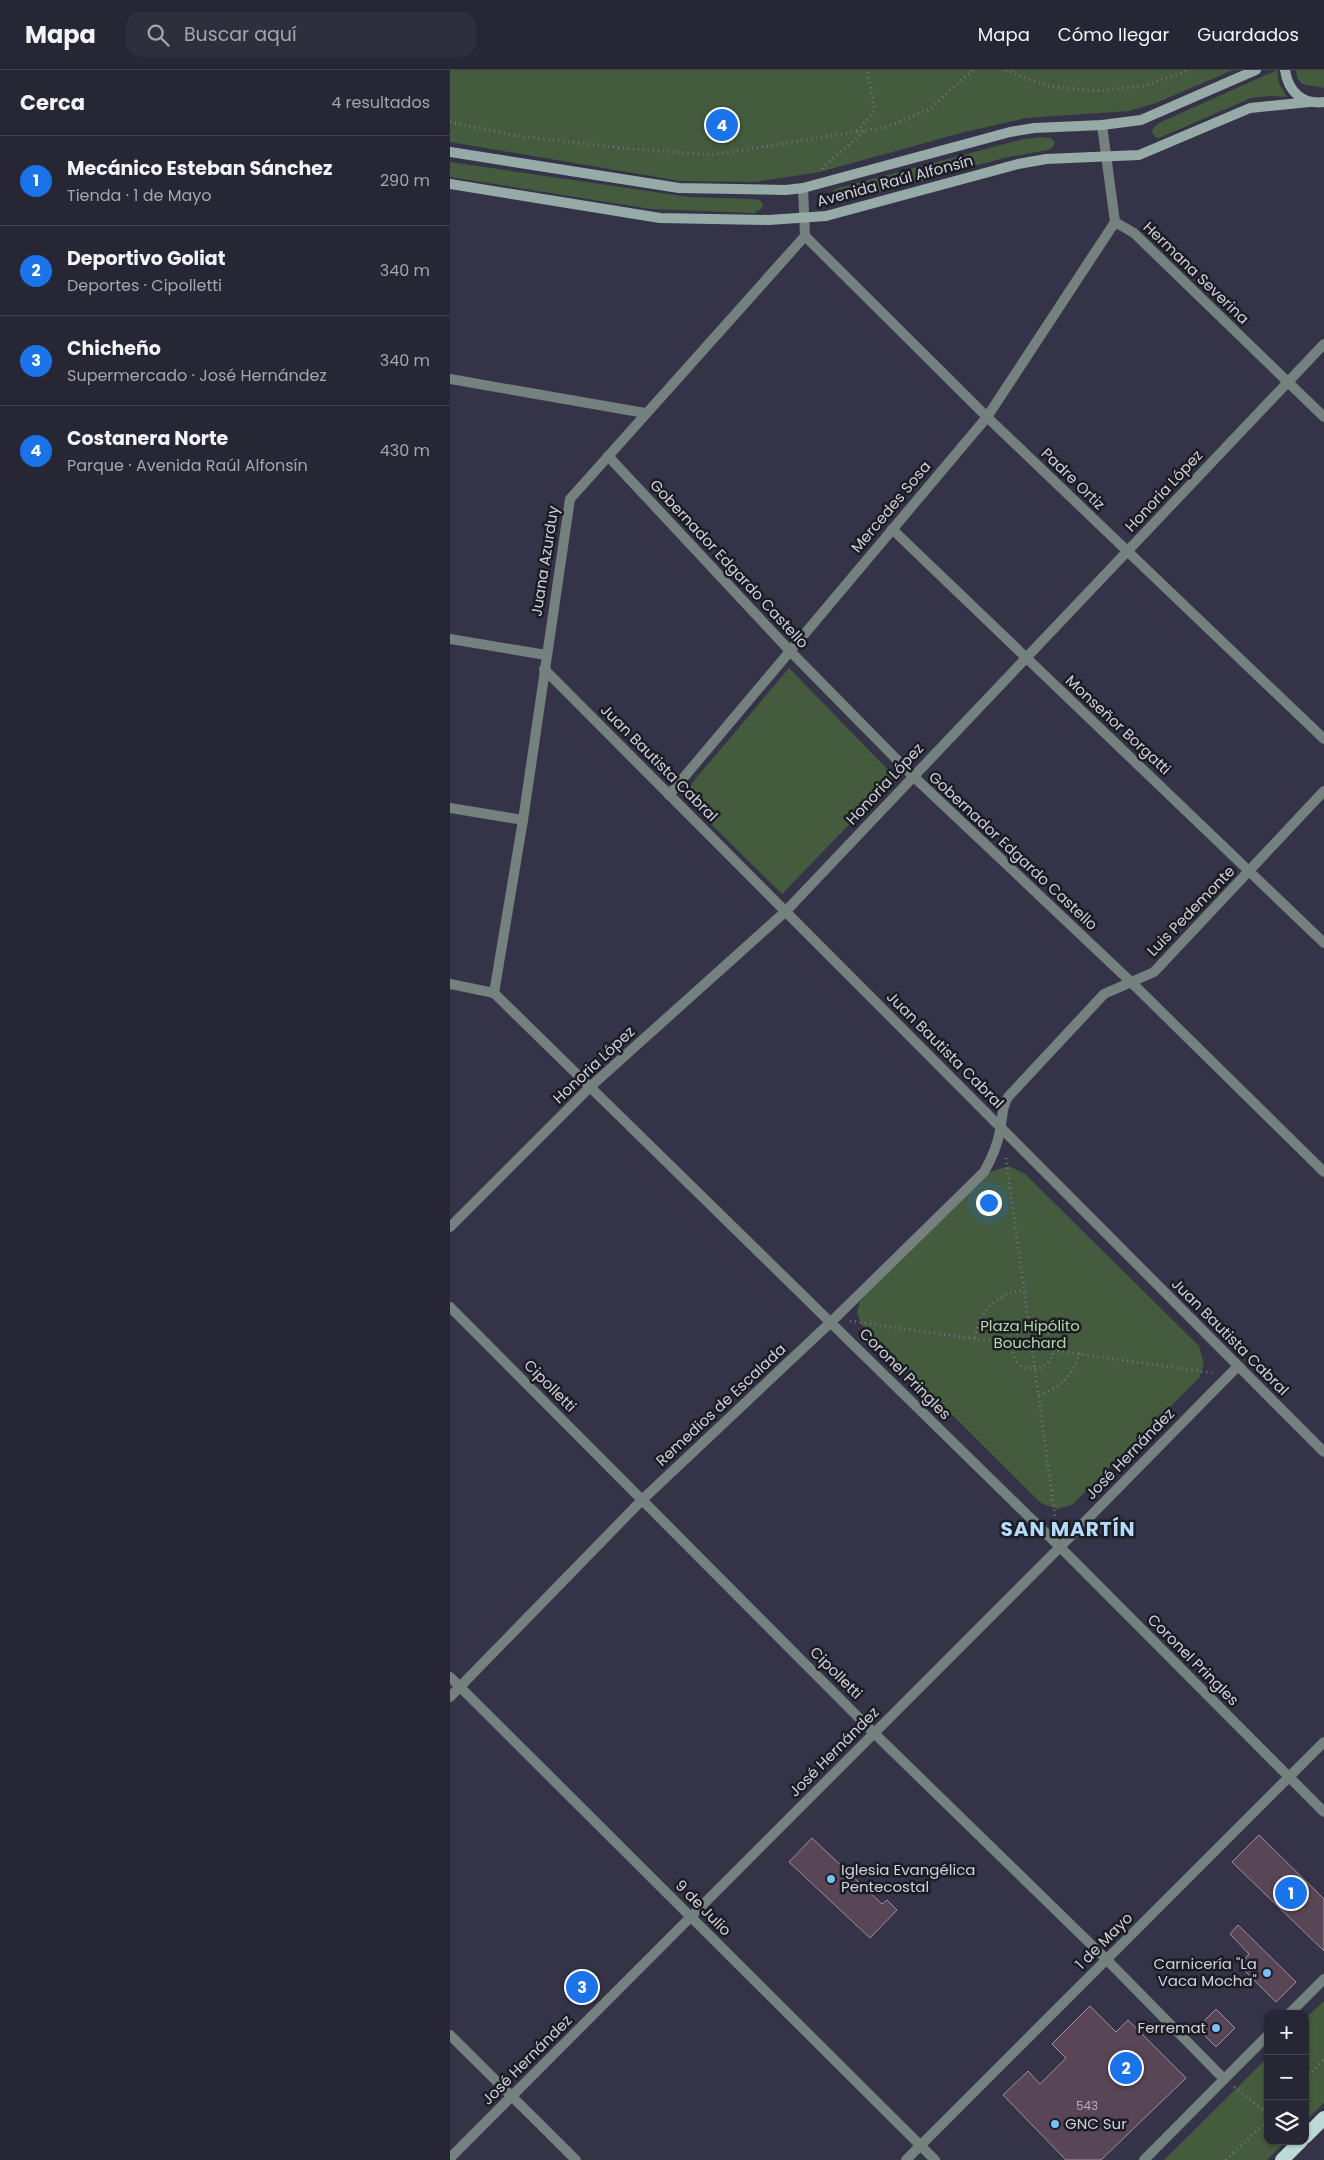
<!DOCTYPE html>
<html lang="es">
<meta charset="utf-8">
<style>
:root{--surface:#272635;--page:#2f2e3d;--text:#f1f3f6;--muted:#a4a5ad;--line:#434350;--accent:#1a73e8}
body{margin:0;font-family:Poppins,sans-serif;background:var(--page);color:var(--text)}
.controls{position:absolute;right:15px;bottom:15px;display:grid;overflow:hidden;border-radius:10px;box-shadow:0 1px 4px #0004}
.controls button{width:45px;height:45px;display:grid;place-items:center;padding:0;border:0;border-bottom:1px solid var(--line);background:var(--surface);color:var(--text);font:25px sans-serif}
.you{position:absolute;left:538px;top:1132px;width:18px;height:18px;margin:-12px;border:4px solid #fff;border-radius:50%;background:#1a73e8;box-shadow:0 0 0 8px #1a73e833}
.badge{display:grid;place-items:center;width:32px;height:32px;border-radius:50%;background:var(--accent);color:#fff;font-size:16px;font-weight:700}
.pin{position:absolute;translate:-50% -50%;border:2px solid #fff;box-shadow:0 1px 5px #0006}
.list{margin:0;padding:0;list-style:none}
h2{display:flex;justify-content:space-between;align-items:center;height:65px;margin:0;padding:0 20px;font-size:21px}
h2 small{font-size:16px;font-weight:400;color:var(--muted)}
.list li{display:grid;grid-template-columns:32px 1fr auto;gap:15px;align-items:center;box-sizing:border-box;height:90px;padding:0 20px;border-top:1px solid var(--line)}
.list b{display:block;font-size:19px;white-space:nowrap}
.list p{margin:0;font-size:16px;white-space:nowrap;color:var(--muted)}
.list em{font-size:16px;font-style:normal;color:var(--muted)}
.icon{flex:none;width:28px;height:28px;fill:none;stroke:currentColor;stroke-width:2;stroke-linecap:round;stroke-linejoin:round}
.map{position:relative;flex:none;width:874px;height:2090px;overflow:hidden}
header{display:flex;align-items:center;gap:30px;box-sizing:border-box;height:70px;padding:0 25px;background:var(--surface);border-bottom:1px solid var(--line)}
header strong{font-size:24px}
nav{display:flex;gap:28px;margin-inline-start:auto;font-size:18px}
.search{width:350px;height:45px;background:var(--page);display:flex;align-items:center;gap:12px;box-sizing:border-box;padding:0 18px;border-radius:15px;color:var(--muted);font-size:19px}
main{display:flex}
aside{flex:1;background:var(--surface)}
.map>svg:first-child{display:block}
</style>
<header>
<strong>Mapa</strong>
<div class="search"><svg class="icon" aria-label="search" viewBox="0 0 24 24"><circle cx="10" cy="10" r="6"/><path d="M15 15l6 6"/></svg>Buscar aquí</div>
<nav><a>Mapa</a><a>Cómo llegar</a><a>Guardados</a></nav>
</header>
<main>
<aside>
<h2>Cerca<small>4 resultados</small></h2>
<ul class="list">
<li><span class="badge">1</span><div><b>Mecánico Esteban Sánchez</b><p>Tienda · 1 de Mayo</p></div><em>290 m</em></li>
<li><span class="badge">2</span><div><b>Deportivo Goliat</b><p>Deportes · Cipolletti</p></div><em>340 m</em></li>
<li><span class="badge">3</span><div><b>Chicheño</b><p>Supermercado · José Hernández</p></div><em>340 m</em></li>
<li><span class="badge">4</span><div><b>Costanera Norte</b><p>Parque · Avenida Raúl Alfonsín</p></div><em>430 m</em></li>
</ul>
</aside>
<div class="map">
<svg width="874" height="2090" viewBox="0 0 874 2090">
<rect width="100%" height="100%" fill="#343347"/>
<g fill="#455b3d">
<path d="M0 0H783L706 33 679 41 576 48 511 63 370 102 305 112 230 111 0 72Z"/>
<path d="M827 0 829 13 837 27 820 26 801 28 709 68 705 67 702 62 703 58 711 52Z"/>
<path d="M846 0H874V18L852 14 847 8Z"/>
<path d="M590 67 601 68 605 72 603 77 598 80 554 88 394 132H385L380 128 382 121 388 118 574 69Z"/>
<path d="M0 92 239 127 302 129 310 130 313 135 311 139 304 143 201 139 0 107Z"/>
<path d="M339 598 445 707 332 824 232 725Z"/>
<path d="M559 1096 575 1104 749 1276 754 1294 749 1308 622 1435 607 1439 591 1433 411 1254 407 1242 410 1231 539 1102Z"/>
<path d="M874 1931V2033L855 2052V1949Z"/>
<path d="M818 1987V2071H836L817 2090H714Z"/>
</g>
<g fill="#584657" stroke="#a28ea0">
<path d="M809 1765 874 1829V1881L782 1792Z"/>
<path d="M362 1768 432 1834 437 1830 447 1840 420 1868 339 1792Z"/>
<path d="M788 1855 846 1912 826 1932 789 1895 799 1884 780 1864Z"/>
<path d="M640 1936 666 1962 678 1950 736 2008 651 2090H616L553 2025 578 2001 590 2014 616 1988 602 1974Z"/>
<path d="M766 1939 785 1958 766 1977 747 1958Z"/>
</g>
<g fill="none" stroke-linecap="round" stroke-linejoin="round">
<g stroke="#767586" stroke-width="3" stroke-dasharray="1 4" stroke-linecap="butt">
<path d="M556 0 596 16 646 21 693 16 740 0"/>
<path d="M0 52 68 66 172 78 262 85 437 57 480 39 517 5 525 0"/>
<path d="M407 61 425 40 417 0"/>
<path d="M373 99V97L414 62"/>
<path d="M556 1088 606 1454"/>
<path d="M400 1251 762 1303"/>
<circle cx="583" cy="1278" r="21"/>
<path d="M525 1268C529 1241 547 1223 575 1220"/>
<path d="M589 1325C611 1318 623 1305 630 1283"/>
<path d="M855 2009 874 1989"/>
<path d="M784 2017 818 2044"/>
<path d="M776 2090 818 2050"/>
</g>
<g stroke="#74817e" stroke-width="10">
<path d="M652 55 665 152 684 163 874 347"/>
<path d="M355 166 537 347 874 669"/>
<path d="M0 309 195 343"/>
<path d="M158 386 340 581 463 706 681 912 874 1102"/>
<path d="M442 459 874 873"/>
<path d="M0 569 96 585"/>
<path d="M94 599 874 1382"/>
<path d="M219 725 537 347 665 152"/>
<path d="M0 738 73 750"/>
<path d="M0 914 44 923 610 1477 874 1742"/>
<path d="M44 923 73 750 120 429 355 166 353 118"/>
<path d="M0 1157 140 1017 336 841 874 274"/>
<path d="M0 1237 424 1663 657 1890 774 2009"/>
<path d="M0 1607 485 2090"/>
<path d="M0 1627 192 1430 381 1252 534 1102C542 1088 547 1077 550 1061 553 1048 551 1038 558 1027L654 924 704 902 874 721"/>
<path d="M0 1965 126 2090"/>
<path d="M0 2088 610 1477 788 1296"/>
<path d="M456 2090 874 1672"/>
</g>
<g stroke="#74817e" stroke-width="10">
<path d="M839 1944 874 1909"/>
<path d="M694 2090 818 1965"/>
</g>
<g stroke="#96aba7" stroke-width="10">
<path d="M835 0C838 21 852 35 874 32"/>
<path d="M0 82 229 118 336 120 353 118 560 62 584 58 652 55 691 50 806 0"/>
<path d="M0 114 210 148 319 150 376 146 568 94 596 89 689 85 800 38 859 32"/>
</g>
<g stroke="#bddbd6" stroke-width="14">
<path d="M855 2067 874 2048"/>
<path d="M832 2090 851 2071"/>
</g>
</g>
<g fill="#79bff8" stroke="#1c1c25" stroke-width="2">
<circle cx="381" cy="1809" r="5"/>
<circle cx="817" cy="1903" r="5"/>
<circle cx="766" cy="1958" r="5"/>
<circle cx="605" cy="2054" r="5"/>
</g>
<g text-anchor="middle" stroke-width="5" stroke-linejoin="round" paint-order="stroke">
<g font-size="12" fill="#b2aebc">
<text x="637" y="2040">543</text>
</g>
<g font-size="15" fill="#d0d0dd" stroke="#1c1c25">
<text transform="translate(445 111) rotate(-15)" y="5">Avenida Raúl Alfonsín</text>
<text transform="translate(746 203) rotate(44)" y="5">Hermana Severina</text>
<text transform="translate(623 409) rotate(44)" y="5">Padre Ortiz</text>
<text transform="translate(714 421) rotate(-47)" y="5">Honoria López</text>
<text transform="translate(441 437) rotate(-50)" y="5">Mercedes Sosa</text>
<text transform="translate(95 491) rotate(-81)" y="5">Juana Azurduy</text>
<text transform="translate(279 494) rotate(47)" y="5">Gobernador Edgardo Castello</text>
<text transform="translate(668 655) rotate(43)" y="5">Monseñor Borgatti</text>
<text transform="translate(209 693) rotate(45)" y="5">Juan Bautista Cabral</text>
<text transform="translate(435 714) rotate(-47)" y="5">Honoria López</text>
<text transform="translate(563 781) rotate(43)" y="5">Gobernador Edgardo Castello</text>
<text transform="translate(741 841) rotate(-46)" y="5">Luis Pedemonte</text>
<text transform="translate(495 980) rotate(45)" y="5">Juan Bautista Cabral</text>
<text transform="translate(144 995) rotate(-43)" y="5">Honoria López</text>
<text transform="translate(780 1267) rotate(45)" y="5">Juan Bautista Cabral</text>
<text transform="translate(455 1304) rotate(45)" y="5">Coronel Pringles</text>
<text transform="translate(100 1316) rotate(45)" y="5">Cipolletti</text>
<text transform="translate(271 1335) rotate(-43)" y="5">Remedios de Escalada</text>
<text transform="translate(680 1384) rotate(-46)" y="5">José Hernández</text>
<text transform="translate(743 1590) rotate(45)" y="5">Coronel Pringles</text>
<text transform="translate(386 1603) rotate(45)" y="5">Cipolletti</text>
<text transform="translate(384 1682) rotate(-45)" y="5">José Hernández</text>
<text transform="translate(253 1838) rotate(45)" y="5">9 de Julio</text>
<text transform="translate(654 1871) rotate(-45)" y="5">1 de Mayo</text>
<text transform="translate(77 1990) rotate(-45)" y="5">José Hernández</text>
</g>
<g font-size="15" fill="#b1daa3" stroke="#1c1c25">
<text x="580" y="1261">Plaza Hipólito<tspan x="580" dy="17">Bouchard</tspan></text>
</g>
<g font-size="15" fill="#d0d0dd" stroke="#1c1c25" text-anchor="start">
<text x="391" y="1805">Iglesia Evangélica<tspan x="391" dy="17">Pentecostal</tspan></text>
<text x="807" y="1899" text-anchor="end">Carnicería "La<tspan x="807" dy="17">Vaca Mocha"</tspan></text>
<text x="756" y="1963" text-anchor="end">Ferremat</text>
<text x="615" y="2059">GNC Sur</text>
</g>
<g font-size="20" font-weight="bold" letter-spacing="1" fill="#b5dbfb" stroke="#1c1c25">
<text x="618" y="1466">SAN MARTÍN</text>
</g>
</g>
</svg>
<div class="controls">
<button>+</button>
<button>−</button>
<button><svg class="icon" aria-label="layers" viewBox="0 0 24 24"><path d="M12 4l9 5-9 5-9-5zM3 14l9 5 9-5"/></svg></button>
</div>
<div class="you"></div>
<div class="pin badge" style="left:841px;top:1823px">1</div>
<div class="pin badge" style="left:676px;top:1998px">2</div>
<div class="pin badge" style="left:132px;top:1917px">3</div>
<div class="pin badge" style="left:272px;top:55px">4</div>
</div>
</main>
